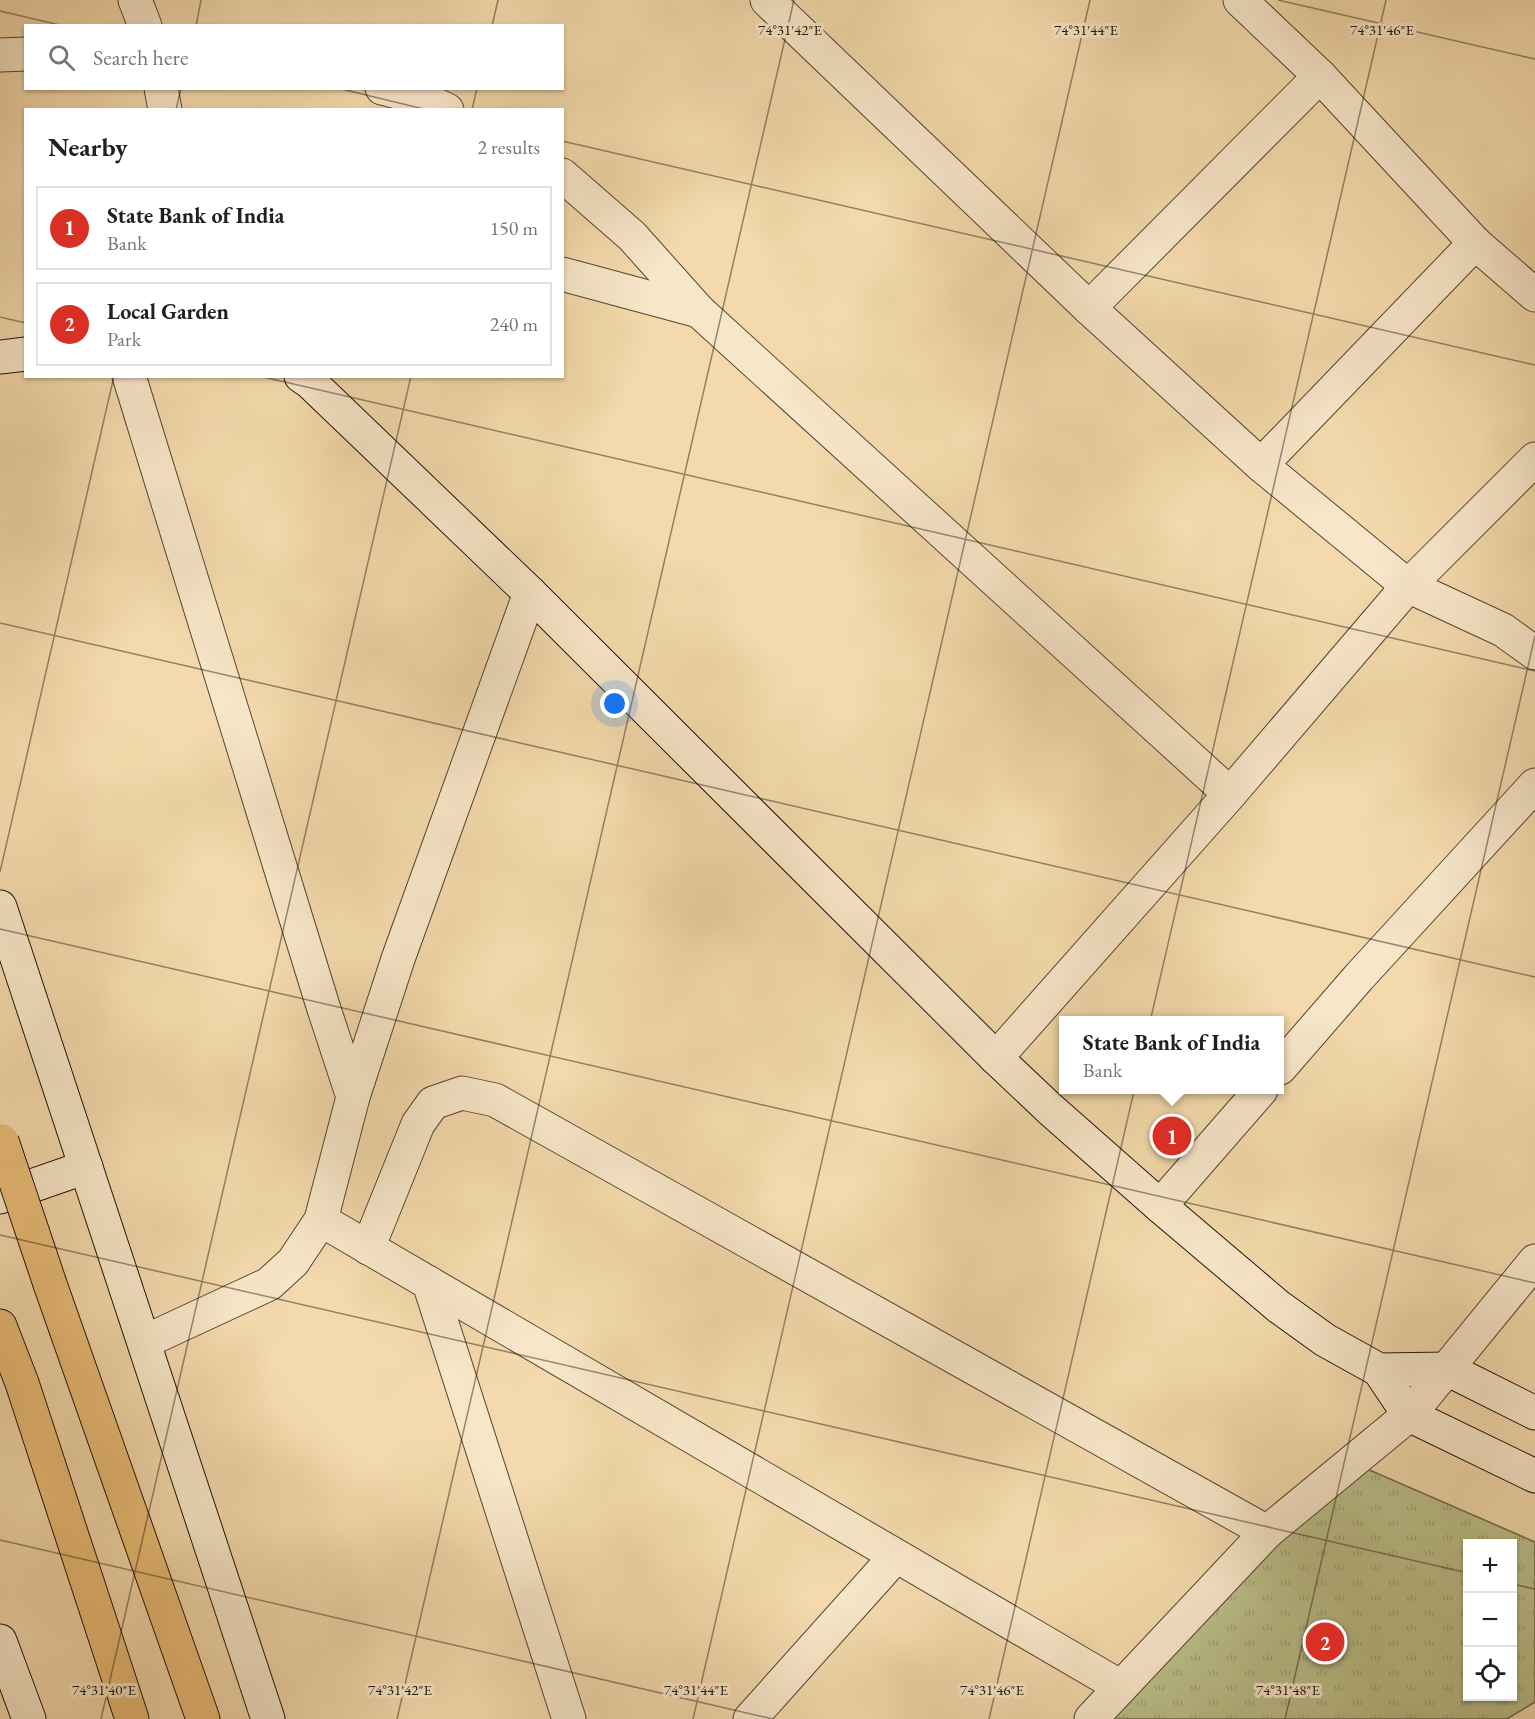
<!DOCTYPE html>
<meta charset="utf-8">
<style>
:root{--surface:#fff;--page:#f2f2f2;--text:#202124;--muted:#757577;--line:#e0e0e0;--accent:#d93025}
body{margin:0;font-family:"EB Garamond",serif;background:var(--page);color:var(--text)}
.controls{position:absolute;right:18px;bottom:18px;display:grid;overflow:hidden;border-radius:0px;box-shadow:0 2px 4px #0004}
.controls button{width:54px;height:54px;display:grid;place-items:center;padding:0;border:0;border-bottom:2px solid var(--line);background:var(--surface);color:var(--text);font:30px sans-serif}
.you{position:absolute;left:615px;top:704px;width:21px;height:21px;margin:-15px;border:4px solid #fff;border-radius:50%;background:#1a73e8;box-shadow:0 0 0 9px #1a73e833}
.badge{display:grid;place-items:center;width:39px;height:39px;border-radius:50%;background:var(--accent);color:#fff;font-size:20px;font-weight:700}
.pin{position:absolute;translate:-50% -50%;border:3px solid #fff;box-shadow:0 2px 6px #0006}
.popup{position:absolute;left:1059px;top:1016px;width:225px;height:78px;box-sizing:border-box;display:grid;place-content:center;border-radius:0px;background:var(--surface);filter:drop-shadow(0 2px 4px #0005);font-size:20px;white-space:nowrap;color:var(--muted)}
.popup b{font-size:22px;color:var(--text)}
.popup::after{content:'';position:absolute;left:50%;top:100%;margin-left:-12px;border:12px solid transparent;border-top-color:var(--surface)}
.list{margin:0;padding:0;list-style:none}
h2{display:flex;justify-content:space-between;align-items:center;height:78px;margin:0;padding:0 24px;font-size:26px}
h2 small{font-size:20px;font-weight:400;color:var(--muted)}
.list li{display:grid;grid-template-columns:39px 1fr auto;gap:18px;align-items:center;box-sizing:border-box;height:84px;margin:0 12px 12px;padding:0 12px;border:2px solid var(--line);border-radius:0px}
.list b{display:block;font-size:22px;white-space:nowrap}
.list p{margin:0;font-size:20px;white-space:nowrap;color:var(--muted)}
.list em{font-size:20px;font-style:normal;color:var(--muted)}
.icon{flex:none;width:33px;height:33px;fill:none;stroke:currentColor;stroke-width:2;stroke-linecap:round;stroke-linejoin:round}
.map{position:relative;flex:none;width:1535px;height:1719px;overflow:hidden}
.search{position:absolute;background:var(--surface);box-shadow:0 2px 4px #0004;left:24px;top:24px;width:540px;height:66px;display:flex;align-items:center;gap:15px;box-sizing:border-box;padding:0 21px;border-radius:0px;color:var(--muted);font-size:22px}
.panel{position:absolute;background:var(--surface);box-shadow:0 2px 4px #0004;left:24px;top:108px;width:540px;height:270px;border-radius:0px}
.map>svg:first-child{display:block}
</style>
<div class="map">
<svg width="1535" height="1719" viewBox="0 0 1535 1719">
<defs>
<pattern id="grass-tufts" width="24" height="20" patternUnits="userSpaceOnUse" patternTransform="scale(1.5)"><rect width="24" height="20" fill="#bbbf89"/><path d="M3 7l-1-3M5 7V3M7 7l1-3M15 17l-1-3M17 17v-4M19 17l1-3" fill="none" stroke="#a0a375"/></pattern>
</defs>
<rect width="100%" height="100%" fill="#f3d9ab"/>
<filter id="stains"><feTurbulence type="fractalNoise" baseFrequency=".00333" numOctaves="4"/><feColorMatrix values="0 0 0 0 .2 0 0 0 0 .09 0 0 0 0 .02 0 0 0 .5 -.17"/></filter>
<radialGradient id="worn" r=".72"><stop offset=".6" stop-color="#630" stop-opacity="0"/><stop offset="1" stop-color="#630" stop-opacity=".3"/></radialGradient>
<path fill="url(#grass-tufts)" stroke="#6c6a4a" stroke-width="1.5" fill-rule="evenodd" d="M1351 1462 1535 1542V1702L1507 1719H1113ZM1468 1544H1512V1696H1468Z"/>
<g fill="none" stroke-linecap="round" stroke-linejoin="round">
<defs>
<g id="street">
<path d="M135 0 145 26"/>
<path d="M767 0 1089 308 1261 465 1408 586 1503 630 1535 653"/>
<path d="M1240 0 1320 76 1475 243 1535 295"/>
<path d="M0 55 26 54"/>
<path d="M161 88 165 110"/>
<path d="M382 88 424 99 447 110"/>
<path d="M562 175 632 236 699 311 1230 794"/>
<path d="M562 274 699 311"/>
<path d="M1089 308 1320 76"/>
<path d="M129 376 323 1006 353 1097"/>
<path d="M1261 465 1475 243"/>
<path d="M996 1058 1230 794 1408 586 1535 459"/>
<path d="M1280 1068 1359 977 1535 785"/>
<path d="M1160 1206 1261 1090"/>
<path d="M321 1220 1121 1687"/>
<path d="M368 1248 418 1124 433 1103 462 1093 495 1100 1267 1532"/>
<path d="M429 1283 569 1719"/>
<path d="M144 1342 269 1284 293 1262 321 1220 353 1097 398 959 530 593"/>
<path d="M750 1719 896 1556"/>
<path d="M1091 1719 1267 1532 1409 1415 1535 1261"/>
</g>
<g id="secondary">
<path d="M0 357 26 354"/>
<path d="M301 376 310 382 530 593 996 1058 1050 1109 1160 1206 1279 1307 1325 1340 1379 1370 1447 1369 1535 1413"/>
<path d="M0 907 268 1719"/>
<path d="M0 1197 86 1167"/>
<path d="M1379 1370 1409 1415 1535 1476"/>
<path d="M0 1641 29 1719"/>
</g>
<g id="highway">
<path d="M50 1284 203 1719"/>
<path d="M0 1326 22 1383 132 1719"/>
</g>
</defs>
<use href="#street" stroke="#534532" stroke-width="35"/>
<use href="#secondary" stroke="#1e140a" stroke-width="35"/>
<use href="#highway" stroke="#1e140a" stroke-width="35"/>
<use href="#street" stroke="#f7e6c8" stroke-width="33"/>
<use href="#secondary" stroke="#f7e6c8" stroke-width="33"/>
<use href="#highway" stroke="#eabc76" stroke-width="33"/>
<defs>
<path id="highway-bridge" d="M2 1141 50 1284"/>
</defs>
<use href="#highway-bridge" stroke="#1e140a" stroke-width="35" stroke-linecap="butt"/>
<use href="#highway-bridge" stroke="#eabc76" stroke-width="33"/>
</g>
<path fill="none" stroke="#1e140a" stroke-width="1.5" stroke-opacity="0.45" d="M1278 0 1535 59M0 11 64 26M196 26 201 0M492 26 498 0M337 88 428 110M176 110 181 88M472 110 477 88M562 141 1535 365M0 317 26 323M259 376 1535 671M0 623 1535 977M0 872 114 376M0 929 1535 1283M0 1235 1468 1573M0 1540 773 1719M1512 1584 1535 1589M101 1719 411 376M397 1719 794 0M693 1719 1090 0M989 1719 1386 0M1285 1719 1535 636"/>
<g font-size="15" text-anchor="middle" fill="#1e140a" stroke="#f7e6c8" stroke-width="6" stroke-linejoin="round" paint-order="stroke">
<text x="790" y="35">74°31'42"E</text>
<text x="1086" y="35">74°31'44"E</text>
<text x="1382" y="35">74°31'46"E</text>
<text x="104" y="1695">74°31'40"E</text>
<text x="400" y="1695">74°31'42"E</text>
<text x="696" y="1695">74°31'44"E</text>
<text x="992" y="1695">74°31'46"E</text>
<text x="1288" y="1695">74°31'48"E</text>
</g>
<rect width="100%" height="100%" filter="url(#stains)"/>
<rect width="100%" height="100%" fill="url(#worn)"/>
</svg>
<div class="controls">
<button>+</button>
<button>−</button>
<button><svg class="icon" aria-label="locate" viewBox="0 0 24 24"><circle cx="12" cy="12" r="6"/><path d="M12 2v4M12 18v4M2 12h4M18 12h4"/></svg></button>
</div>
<div class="you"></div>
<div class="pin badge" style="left:1172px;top:1136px">1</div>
<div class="popup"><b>State Bank of India</b>Bank</div>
<div class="pin badge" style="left:1325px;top:1642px">2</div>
<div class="search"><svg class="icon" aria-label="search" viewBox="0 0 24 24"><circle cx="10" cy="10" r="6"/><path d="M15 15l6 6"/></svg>Search here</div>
<section class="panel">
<h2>Nearby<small>2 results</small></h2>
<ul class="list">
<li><span class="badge">1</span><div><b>State Bank of India</b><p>Bank</p></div><em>150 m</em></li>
<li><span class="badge">2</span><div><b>Local Garden</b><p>Park</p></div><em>240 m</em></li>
</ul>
</section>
</div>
